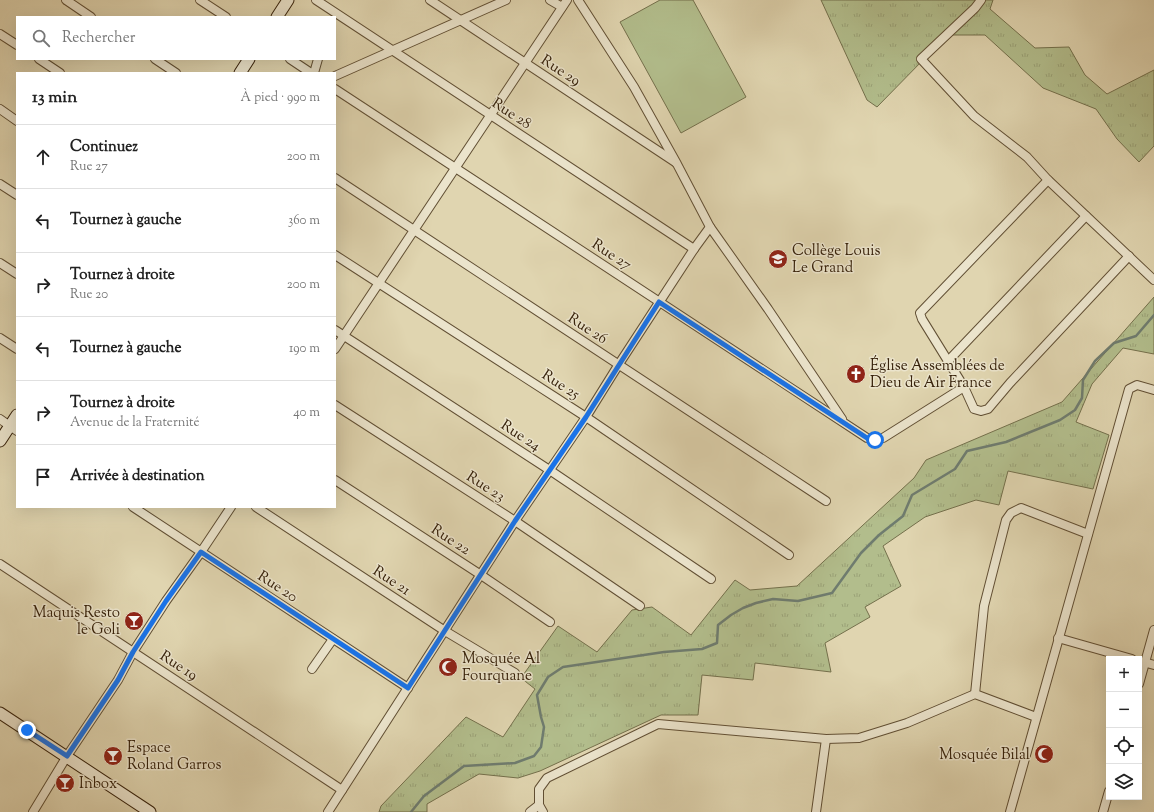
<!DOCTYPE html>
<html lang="fr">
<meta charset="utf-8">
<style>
:root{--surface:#fff;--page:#f2f2f2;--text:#222;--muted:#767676;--line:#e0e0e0}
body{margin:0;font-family:"Sorts Mill Goudy",serif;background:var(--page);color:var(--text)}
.controls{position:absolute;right:12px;bottom:12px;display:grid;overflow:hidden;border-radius:0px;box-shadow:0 4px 16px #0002}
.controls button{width:36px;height:36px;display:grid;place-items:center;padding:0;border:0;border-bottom:1px solid var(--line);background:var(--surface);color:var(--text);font:20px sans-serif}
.stop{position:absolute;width:12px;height:12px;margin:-9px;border:3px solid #1a73e8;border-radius:50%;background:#fff}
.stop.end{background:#1a73e8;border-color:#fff;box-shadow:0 1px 4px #0008}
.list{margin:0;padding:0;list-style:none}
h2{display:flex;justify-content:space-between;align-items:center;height:52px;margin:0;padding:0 16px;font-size:17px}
h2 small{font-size:13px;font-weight:400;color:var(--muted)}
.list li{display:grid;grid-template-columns:26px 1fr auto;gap:12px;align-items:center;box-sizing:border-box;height:64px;padding:0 16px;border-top:1px solid var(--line)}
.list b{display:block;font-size:15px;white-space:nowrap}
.list p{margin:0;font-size:13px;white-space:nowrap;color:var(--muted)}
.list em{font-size:13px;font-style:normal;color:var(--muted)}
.icon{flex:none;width:22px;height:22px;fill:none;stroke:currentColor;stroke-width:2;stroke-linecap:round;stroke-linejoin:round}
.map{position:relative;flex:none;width:1154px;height:812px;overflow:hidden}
.search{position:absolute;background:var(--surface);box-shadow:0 4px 16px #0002;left:16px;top:16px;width:320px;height:44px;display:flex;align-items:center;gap:10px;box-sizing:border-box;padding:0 14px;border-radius:0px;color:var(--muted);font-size:15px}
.panel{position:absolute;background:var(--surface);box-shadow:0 4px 16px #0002;left:16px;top:72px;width:320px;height:436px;border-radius:0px}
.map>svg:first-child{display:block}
</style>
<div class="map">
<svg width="1154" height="812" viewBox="0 0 1154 812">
<defs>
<pattern id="grass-tufts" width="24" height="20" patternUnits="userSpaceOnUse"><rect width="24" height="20" fill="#b2bd8c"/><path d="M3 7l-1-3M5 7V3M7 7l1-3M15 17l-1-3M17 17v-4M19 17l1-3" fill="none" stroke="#9aa277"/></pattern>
</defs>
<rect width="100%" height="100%" fill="#e0d5b0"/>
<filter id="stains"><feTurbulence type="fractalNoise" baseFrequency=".005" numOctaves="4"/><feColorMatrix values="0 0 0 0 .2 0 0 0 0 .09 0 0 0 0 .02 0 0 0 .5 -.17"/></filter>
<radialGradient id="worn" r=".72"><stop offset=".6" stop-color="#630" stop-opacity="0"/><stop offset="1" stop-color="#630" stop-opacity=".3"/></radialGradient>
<g fill="url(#grass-tufts)" stroke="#74704c">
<path d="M821 0H993L990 9 1035 48 1069 47 1085 75 1107 94 1154 70V146L1139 162 1117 139 1096 109 1043 88 985 35H945L925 58 877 107 867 100Z"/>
<path d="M1154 297V354L1123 348 1092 384 1076 422 1109 435 1093 489 1008 471 999 505 976 500 925 517 883 546 901 586 865 607 870 617 825 643 831 672 755 663 753 680 702 675 698 715H661L540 771 518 778 479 774 427 804V812H379L381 806 466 717 503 737 535 689 521 678 558 626 597 652 632 610 652 607 691 635 735 580 750 590 797 586 914 478 926 460 1062 402Z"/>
</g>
<path fill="#b2bd8c" stroke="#74704c" d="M660 0H693L746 97 681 133 620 22Z"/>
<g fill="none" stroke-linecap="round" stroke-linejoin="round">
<path stroke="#6f7c6f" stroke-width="2.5" d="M411 812 424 796 464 766 515 763 534 756 541 747 544 727 541 717 537 695 548 677 563 667 664 652 702 649 717 643 718 625 731 615 743 608 756 603 773 599 798 601 832 593 861 553 879 535 903 516 912 495 955 469 967 451 1006 442 1060 420 1075 410 1082 398 1083 380 1095 361 1114 343 1136 336 1154 315"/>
<defs>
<g id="street">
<path d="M66 0 91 17"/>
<path d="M200 0 226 17"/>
<path d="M316 0 694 249"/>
<path d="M430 0 675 162"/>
<path d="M550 0 562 7"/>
<path d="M578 0 634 87 677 164 710 227 768 309 842 419"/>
<path d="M981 0 975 8 921 59 974 116 1027 157 1048 180 1154 280"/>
<path d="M0 34 17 45"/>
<path d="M39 59 60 73"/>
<path d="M155 59 176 73"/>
<path d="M290 59 311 73"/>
<path d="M314 73 318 59"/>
<path d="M335 76 506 0"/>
<path d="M335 89 867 438 875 440 883 438 964 387"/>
<path d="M0 109 17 121"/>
<path d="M335 178 826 501"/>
<path d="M1048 180 920 313 922 319 964 387 974 409 981 411 988 409 1010 383 1129 256"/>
<path d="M0 184 17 195"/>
<path d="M335 255 586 417 789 555"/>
<path d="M0 263 17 274"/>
<path d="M335 330 551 471 711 579"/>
<path d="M0 338 17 349"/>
<path d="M335 349 567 0"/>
<path d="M948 361 1086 216"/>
<path d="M335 405 515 521 640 606"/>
<path d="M0 419 17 431"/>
<path d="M335 480 481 575 550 622"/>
<path d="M133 507 408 688"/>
<path d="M256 507 445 631 515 673"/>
<path d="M0 564 342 790"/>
<path d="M1058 638 1132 659"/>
<path d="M1139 661 1154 665"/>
<path d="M312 669 333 639"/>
<path d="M1139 684 1154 630"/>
<path d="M975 694 984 606 1006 520 1011 513 1021 508 1088 534"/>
<path d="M33 812 67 756 118 680 133 652 166 601 201 552 231 507"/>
<path d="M328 812 515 521 586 417 619 364 694 249 710 227"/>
<path d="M530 812 539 805"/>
<path d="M543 812 539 805V789L547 778 658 724 826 739 859 738 907 723 975 694 1036 717"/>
<path d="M816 812 826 739"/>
<path d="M1010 812 1129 389 1137 385 1154 390"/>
<path d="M1103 812 1109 791"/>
</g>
<g id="secondary">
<path d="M277 17 288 0"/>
<path d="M240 73 249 59"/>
<path d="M0 441 17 415"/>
<path d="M0 713 150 812"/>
</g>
</defs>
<use href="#street" stroke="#614f34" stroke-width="10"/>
<use href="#secondary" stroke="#37220b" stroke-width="13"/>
<use href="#street" stroke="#ebe4cc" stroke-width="8"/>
<use href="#secondary" stroke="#ebe4cc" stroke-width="11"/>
</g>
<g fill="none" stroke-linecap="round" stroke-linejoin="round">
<path stroke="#1a73e8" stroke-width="5" d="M27 730 67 756 118 680 133 652 166 601 201 552 408 688 515 521 586 417 659 302 867 438 875 440"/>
</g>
<defs>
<symbol id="school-disc" viewBox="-11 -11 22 22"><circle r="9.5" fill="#8f2418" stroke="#ebe4cc"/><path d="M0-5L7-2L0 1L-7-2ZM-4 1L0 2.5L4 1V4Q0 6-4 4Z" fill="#fff"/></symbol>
<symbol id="church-disc" viewBox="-11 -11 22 22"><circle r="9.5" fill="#8f2418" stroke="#ebe4cc"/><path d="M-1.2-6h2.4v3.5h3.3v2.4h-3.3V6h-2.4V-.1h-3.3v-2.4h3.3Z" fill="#fff"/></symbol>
<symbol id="bar-disc" viewBox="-11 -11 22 22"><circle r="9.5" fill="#8f2418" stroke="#ebe4cc"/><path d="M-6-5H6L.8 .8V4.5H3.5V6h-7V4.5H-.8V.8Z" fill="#fff"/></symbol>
<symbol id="mosque-disc" viewBox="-11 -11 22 22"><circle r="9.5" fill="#8f2418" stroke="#ebe4cc"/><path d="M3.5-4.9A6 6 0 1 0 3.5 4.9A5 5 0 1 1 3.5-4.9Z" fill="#fff"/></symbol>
</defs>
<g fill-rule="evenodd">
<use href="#school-disc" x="767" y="248" width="22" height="22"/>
<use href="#church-disc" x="845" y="363" width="22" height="22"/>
<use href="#bar-disc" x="123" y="610" width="22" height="22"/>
<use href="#mosque-disc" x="437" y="656" width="22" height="22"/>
<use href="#mosque-disc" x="1033" y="743" width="22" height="22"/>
<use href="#bar-disc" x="102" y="745" width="22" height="22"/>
<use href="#bar-disc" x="54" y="772" width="22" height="22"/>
</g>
<g text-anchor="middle" stroke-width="3" stroke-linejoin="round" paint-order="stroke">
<g font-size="15" fill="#37220b" stroke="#ebe4cc">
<text transform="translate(561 70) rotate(33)" y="5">Rue 29</text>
<text transform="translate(512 113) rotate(33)" y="5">Rue 28</text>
<text transform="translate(612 254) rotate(33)" y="5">Rue 27</text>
<text transform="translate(588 328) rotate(33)" y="5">Rue 26</text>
<text transform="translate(561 384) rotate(33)" y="5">Rue 25</text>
<text transform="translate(521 435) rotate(33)" y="5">Rue 24</text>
<text transform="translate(486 486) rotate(33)" y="5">Rue 23</text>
<text transform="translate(451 539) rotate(33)" y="5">Rue 22</text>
<text transform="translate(392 580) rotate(33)" y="5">Rue 21</text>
<text transform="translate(278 586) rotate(33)" y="5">Rue 20</text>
<text transform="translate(179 665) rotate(33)" y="5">Rue 19</text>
</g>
<g font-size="15" fill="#37220b" stroke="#ebe4cc" text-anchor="start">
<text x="792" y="255">Collège Louis<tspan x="792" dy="17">Le Grand</tspan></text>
<text x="870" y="370">Église Assemblées de<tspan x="870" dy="17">Dieu de Air France</tspan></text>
<text x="120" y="617" text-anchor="end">Maquis Resto<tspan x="120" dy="17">le Goli</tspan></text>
<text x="462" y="663">Mosquée Al<tspan x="462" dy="17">Fourquane</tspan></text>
<text x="127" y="752">Espace<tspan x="127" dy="17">Roland Garros</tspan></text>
<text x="1030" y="759" text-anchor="end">Mosquée Bilal</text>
<text x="79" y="788">Inbox</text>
</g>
</g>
<rect width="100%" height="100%" filter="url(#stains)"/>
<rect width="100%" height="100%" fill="url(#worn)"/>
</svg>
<div class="controls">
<button>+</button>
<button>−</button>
<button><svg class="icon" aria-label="locate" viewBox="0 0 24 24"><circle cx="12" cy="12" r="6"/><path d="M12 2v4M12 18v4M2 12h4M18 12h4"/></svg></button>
<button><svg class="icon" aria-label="layers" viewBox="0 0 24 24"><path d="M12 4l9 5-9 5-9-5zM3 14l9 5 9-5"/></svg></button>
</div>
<div class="stop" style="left:875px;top:440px"></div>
<div class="stop end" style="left:27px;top:730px"></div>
<div class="search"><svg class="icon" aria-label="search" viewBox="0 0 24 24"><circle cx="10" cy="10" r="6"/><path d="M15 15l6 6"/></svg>Rechercher</div>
<section class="panel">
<h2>13 min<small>À pied · 990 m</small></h2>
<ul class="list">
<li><svg class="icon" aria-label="ahead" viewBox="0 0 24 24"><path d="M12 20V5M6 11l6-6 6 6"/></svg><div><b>Continuez</b><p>Rue 27</p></div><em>200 m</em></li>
<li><svg class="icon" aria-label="left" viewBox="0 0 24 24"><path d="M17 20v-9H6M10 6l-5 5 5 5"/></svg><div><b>Tournez à gauche</b></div><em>360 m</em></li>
<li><svg class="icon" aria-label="right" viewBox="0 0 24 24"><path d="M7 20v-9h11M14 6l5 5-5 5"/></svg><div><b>Tournez à droite</b><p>Rue 20</p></div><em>200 m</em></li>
<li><svg class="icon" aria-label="left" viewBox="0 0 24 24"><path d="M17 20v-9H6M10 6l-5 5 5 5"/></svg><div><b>Tournez à gauche</b></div><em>190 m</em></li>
<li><svg class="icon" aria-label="right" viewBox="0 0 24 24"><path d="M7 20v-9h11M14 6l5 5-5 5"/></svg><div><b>Tournez à droite</b><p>Avenue de la Fraternité</p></div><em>40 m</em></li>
<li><svg class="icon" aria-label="arrive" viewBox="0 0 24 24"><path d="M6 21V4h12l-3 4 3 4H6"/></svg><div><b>Arrivée à destination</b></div></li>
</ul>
</section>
</div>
